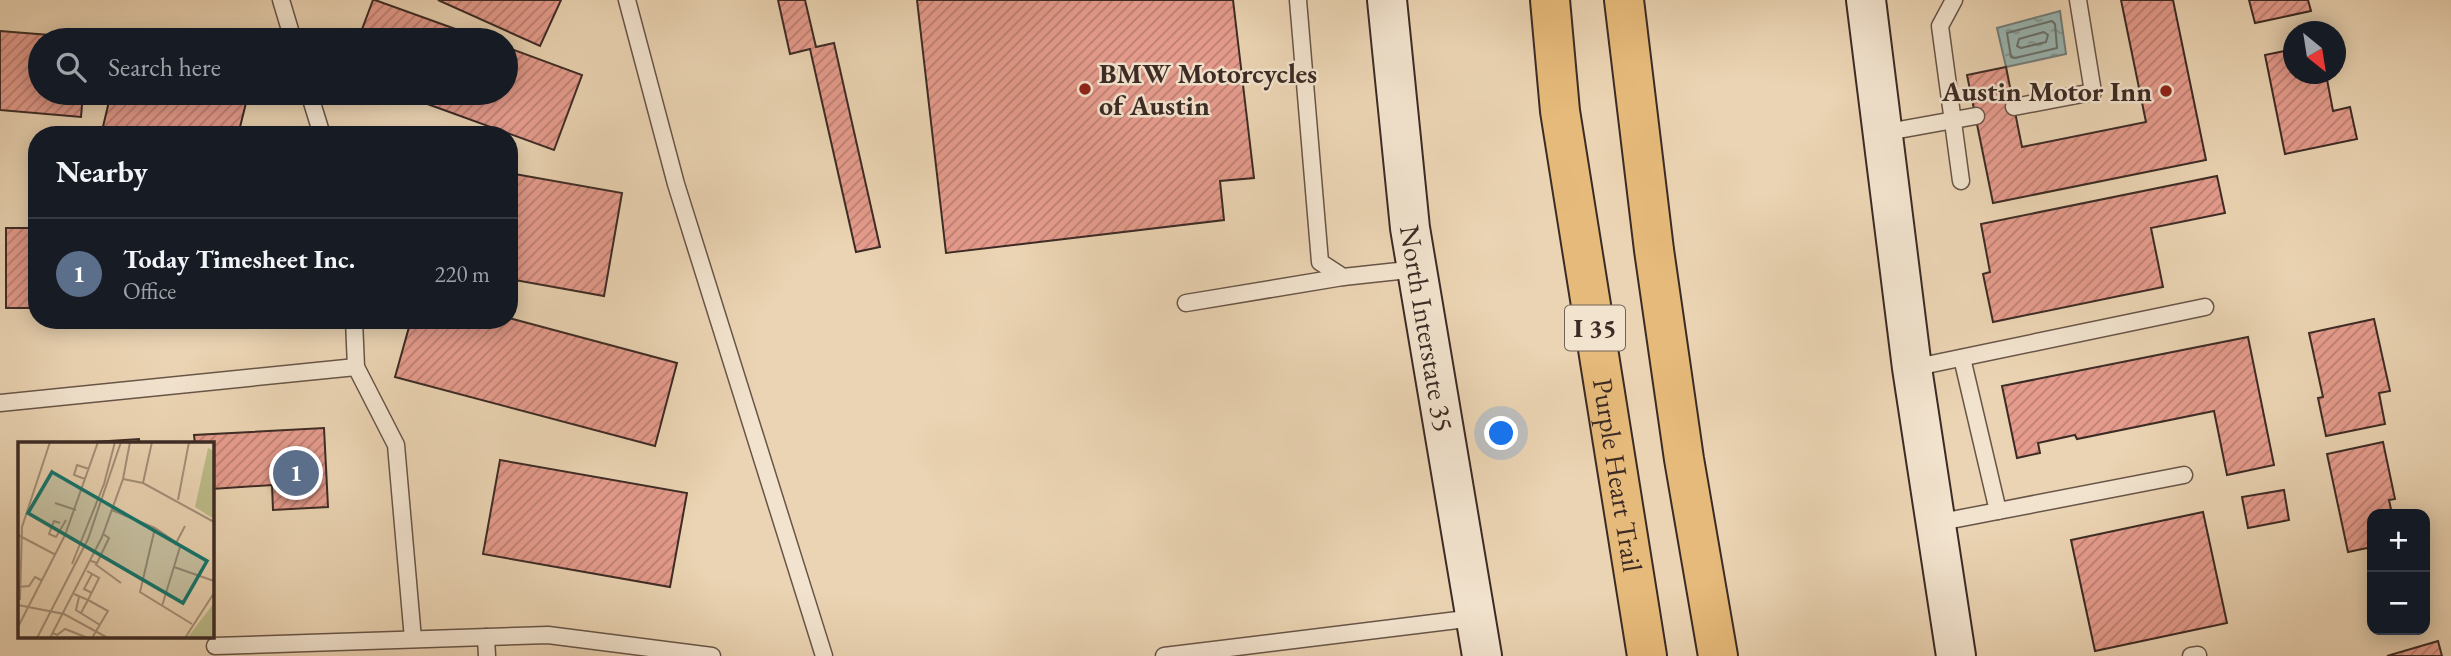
<!DOCTYPE html>
<meta charset="utf-8">
<style>
:root{--surface:#171b24;--page:#20242c;--text:#f1f3f6;--muted:#9ea1a6;--line:#363941;--accent:#c59692}
body{margin:0;font-family:"EB Garamond",serif;background:var(--page);color:var(--text)}
.controls{position:absolute;right:21px;bottom:21px;display:grid;overflow:hidden;border-radius:14px;box-shadow:0 4px 18px #0003}
.controls button{width:63px;height:63px;display:grid;place-items:center;padding:0;border:0;border-bottom:2px solid var(--line);background:var(--surface);color:var(--text);font:35px sans-serif}
.compass{position:absolute;left:2283px;top:21px;width:63px;height:63px;border-radius:50%;background:var(--surface);box-shadow:0 4px 18px #0003;rotate:150deg}
.you{position:absolute;left:1502px;top:434px;width:24px;height:24px;margin:-18px;border:5px solid #fff;border-radius:50%;background:#1a73e8;box-shadow:0 0 0 10px #1a73e833}
.badge{display:grid;place-items:center;width:46px;height:46px;border-radius:50%;background:var(--accent);color:#fff;font-size:23px;font-weight:700}
.pin{position:absolute;translate:-50% -50%;border:4px solid #fff;box-shadow:0 2px 7px #0006}
.list{margin:0;padding:0;list-style:none}
h2{display:flex;justify-content:space-between;align-items:center;height:91px;margin:0;padding:0 28px;font-size:30px}
h2 small{font-size:23px;font-weight:400;color:var(--muted)}
.list li{display:grid;grid-template-columns:46px 1fr auto;gap:21px;align-items:center;box-sizing:border-box;height:112px;padding:0 28px;border-top:2px solid var(--line)}
.list b{display:block;font-size:26px;white-space:nowrap}
.list p{margin:0;font-size:23px;white-space:nowrap;color:var(--muted)}
.list em{font-size:23px;font-style:normal;color:var(--muted)}
.icon{flex:none;width:38px;height:38px;fill:none;stroke:currentColor;stroke-width:2;stroke-linecap:round;stroke-linejoin:round}
.map{position:relative;flex:none;width:2451px;height:656px;overflow:hidden}
.search{position:absolute;background:var(--surface);box-shadow:0 4px 18px #0003;left:28px;top:28px;width:490px;height:77px;display:flex;align-items:center;gap:18px;box-sizing:border-box;padding:0 24px;border-radius:38px;color:var(--muted);font-size:26px}
.panel{position:absolute;background:var(--surface);box-shadow:0 4px 18px #0003;left:28px;top:126px;width:490px;height:203px;border-radius:28px}
.map>svg:first-child{display:block}
</style>
<div class="map">
<svg width="2451" height="656" viewBox="0 0 2451 656">
<defs>
<pattern id="water-ripples" width="26" height="14" patternUnits="userSpaceOnUse" patternTransform="scale(1.75)"><rect width="26" height="14" fill="#99b7b4"/><path d="M2 4q2-2 4 0t4 0M15 11q2-2 4 0t4 0" fill="none" stroke="#7e9592"/></pattern>
<pattern id="building-hatch" width="6" height="6" patternUnits="userSpaceOnUse" patternTransform="scale(1.75)"><rect width="6" height="6" fill="#e69c8d"/><path d="M-1 1l2-2M0 6l6-6M5 7l2-2" fill="none" stroke="#bc7f73"/></pattern>
</defs>
<rect width="100%" height="100%" fill="#ebd4b3"/>
<filter id="stains"><feTurbulence type="fractalNoise" baseFrequency=".00286" numOctaves="4"/><feColorMatrix values="0 0 0 0 .2 0 0 0 0 .09 0 0 0 0 .02 0 0 0 .5 -.17"/></filter>
<radialGradient id="worn" r=".72"><stop offset=".6" stop-color="#630" stop-opacity="0"/><stop offset="1" stop-color="#630" stop-opacity=".3"/></radialGradient>
<path fill="url(#water-ripples)" stroke="#747f7b" stroke-width="2" d="M2060 11 2066 54 2006 67 1997 28Z"/>
<g fill="none" stroke-linecap="round" stroke-linejoin="round">
<g stroke="#6a716c" stroke-width="2">
<path d="M2052 21 2055 24 2057 48 2015 58 2011 57 2007 33Z"/>
<path d="M2044 32 2048 35 2046 42 2021 48 2017 46 2019 39Z"/>
</g>
</g>
<g fill="url(#building-hatch)" stroke="#3c2b25" stroke-width="2">
<path d="M373 0H375L486 40H358Z"/>
<path d="M438 0H561L540 46Z"/>
<path d="M778 0H805L816 47 834 43 880 247 856 252 810 49 790 54Z"/>
<path d="M917 0H1233L1254 178 1220 181 1224 220 946 253Z"/>
<path d="M2121 0H2173L2206 160 1993 203 1967 75 2006 67 2022 147 2146 122Z"/>
<path d="M2249 0H2308L2311 11 2255 23Z"/>
<path d="M0 31 87 38V40H40V93H83L81 117 0 110Z"/>
<path d="M506 47 582 75 554 150 397 93H506Z"/>
<path d="M2294 49V74H2326L2333 111 2350 107 2357 139 2285 154 2265 55Z"/>
<path d="M111 93H223L247 99 238 135H101Z"/>
<path d="M509 173 622 193 604 296 509 279Z"/>
<path d="M2217 176 2225 213 2151 228 2163 287 1993 322 1983 274 1990 272 1981 224Z"/>
<rect x="6" y="228" width="31" height="80"/>
<path d="M509 318 677 363 655 446 395 377 411 320H509Z"/>
<path d="M2374 319 2390 391 2379 393 2385 424 2326 436 2318 398 2323 397 2309 333Z"/>
<path d="M2248 337 2274 465 2227 475 2214 411 2077 439 2075 435 2038 443 2040 453 2017 458 2002 386Z"/>
<path d="M324 428 328 507 273 510 272 485 212 489V444H195L194 435Z"/>
<path d="M139 439V444H62Z"/>
<path d="M2383 442 2395 499 2389 500 2392 514H2372V547L2348 552 2327 454Z"/>
<path d="M500 460 687 493 670 587 483 554Z"/>
<path d="M2284 490 2289 520 2248 528 2242 497Z"/>
<path d="M2203 512 2227 623 2095 651 2071 540Z"/>
<path d="M2438 641 2442 656H2387Z"/>
</g>
<g fill="none" stroke-linecap="round" stroke-linejoin="round">
<defs>
<g id="lane">
<path d="M281 0 293 40"/>
<path d="M627 0 676 184 824 656"/>
<path d="M1298 0 1320 262 1343 277 1417 269"/>
<path d="M1954 0 1940 26 1961 181"/>
<path d="M309 93 322 135"/>
<path d="M2014 107 2093 92 2078 0"/>
<path d="M1882 133 1976 116"/>
<path d="M1186 303 1343 277"/>
<path d="M354 320 356 367 396 445 413 639"/>
<path d="M1912 368 2205 307"/>
<path d="M0 403 356 367"/>
<path d="M1998 511 2184 475"/>
<path d="M1936 523 1998 511 1962 358"/>
<path d="M486 637 487 656"/>
<path d="M215 646 548 635 712 656"/>
<path d="M1164 656 1474 618"/>
<path d="M2191 656 2198 655"/>
</g>
<g id="secondary">
<path id="s1" d="M1387 0 1410 228 1482 656"/>
<path d="M1866 0 1912 368 1956 656"/>
</g>
<g id="highway">
<path id="s2" d="M1550 0 1560 111 1647 656"/>
<path d="M1624 0 1654 250 1684 459 1718 656"/>
</g>
</defs>
<use href="#lane" stroke="#685548" stroke-width="19"/>
<use href="#secondary" stroke="#3c2b25" stroke-width="42"/>
<use href="#highway" stroke="#3c2b25" stroke-width="42"/>
<use href="#lane" stroke="#f2e3ce" stroke-width="16"/>
<use href="#secondary" stroke="#f2e3ce" stroke-width="38"/>
<use href="#highway" stroke="#e6ba7a" stroke-width="38"/>
</g>
<g fill="#8f2418" stroke="#f2e3ce" stroke-width="2.5">
<circle cx="1085" cy="89" r="7"/>
<circle cx="2166" cy="91" r="7"/>
</g>
<g text-anchor="middle" stroke-width="5" stroke-linejoin="round" paint-order="stroke">
<rect fill="#f2e3ce" stroke="#736258" stroke-width="2" x="1565" y="305.5" width="60" height="45" rx="5"/>
<g font-size="26" font-weight="bold" fill="#3c2b25">
<text x="1595" y="337">I 35</text>
</g>
<g font-size="28" font-weight="bold" fill="#3c2b25" stroke="#f2e3ce" text-anchor="start">
<text x="1099" y="83">BMW Motorcycles<tspan x="1099" dy="32">of Austin</tspan></text>
<text x="2152" y="101" text-anchor="end">Austin Motor Inn</text>
</g>
<g font-size="28" fill="#3c2b25" stroke="#f2e3ce">
<text dy="10" stroke="none"><textPath href="#s1" startOffset="331">North Interstate 35</textPath></text>
<text dy="10" stroke="none"><textPath href="#s2" startOffset="480">Purple Heart Trail</textPath></text>
</g>
</g>
<g transform="translate(18 442)">
<rect width="196" height="196" fill="#ebd4b3"/>
<path d="M190 6 196 9V77L177 65Z" fill="#bcbb89"/>
<path d="M196 161V196H169L176 187Z" fill="#bcbb89"/>
<path fill="none" stroke="#a5907a" stroke-width="2" d="M67 37 56 33 59 23 71 27M105 37 125 41 196 80M125 41 134 0M160 58 171 0M37 61 58 68M94 68 137 86 175 112M42 81 36 79 31 92 38 95 48 78M137 86 122 150 174 182M0 93 38 113M157 103 167 84M73 119 79 121 91 96 85 92M54 122 86 42 97 0M77 122 103 141M156 125 196 139M69 129 81 136 70 158 90 169 74 196M74 132 66 147 74 151M0 145 11 144 17 135 23 138M56 152 70 158 63 171M61 155 58 168 82 183M2 158 4 85 32 0M0 163 46 172 90 196M144 164 162 105M0 185 47 93 80 0M35 191 39 193 47 187 70 196M19 196 70 97 103 0M32 196 84 95 105 37 112 0M167 196 196 151"/>
<path fill="#0f766e" fill-opacity="0.15" stroke="#0f766e" stroke-width="3.5" d="M34 30 189 119 165 161 10 71Z"/>
<rect width="196" height="196" fill="none" stroke="#3c2b25" stroke-width="3.5"/>
</g>
<rect width="100%" height="100%" filter="url(#stains)"/>
<rect width="100%" height="100%" fill="url(#worn)"/>
</svg>
<div class="controls">
<button>+</button>
<button>−</button>
</div>
<svg class="compass" viewBox="-18 -18 36 36"><path d="M0-13l5 13h-10z" fill="#e53935"/><path d="M0 13l5-13h-10z" fill="#9ea1a6"/></svg>
<div class="you"></div>
<div class="pin badge" style="left:296px;top:473px;background:#5c6f8a">1</div>
<div class="search"><svg class="icon" aria-label="search" viewBox="0 0 24 24"><circle cx="10" cy="10" r="6"/><path d="M15 15l6 6"/></svg>Search here</div>
<section class="panel">
<h2>Nearby<small></small></h2>
<ul class="list">
<li><span class="badge" style="background:#5c6f8a">1</span><div><b>Today Timesheet Inc.</b><p>Office</p></div><em>220 m</em></li>
</ul>
</section>
</div>
